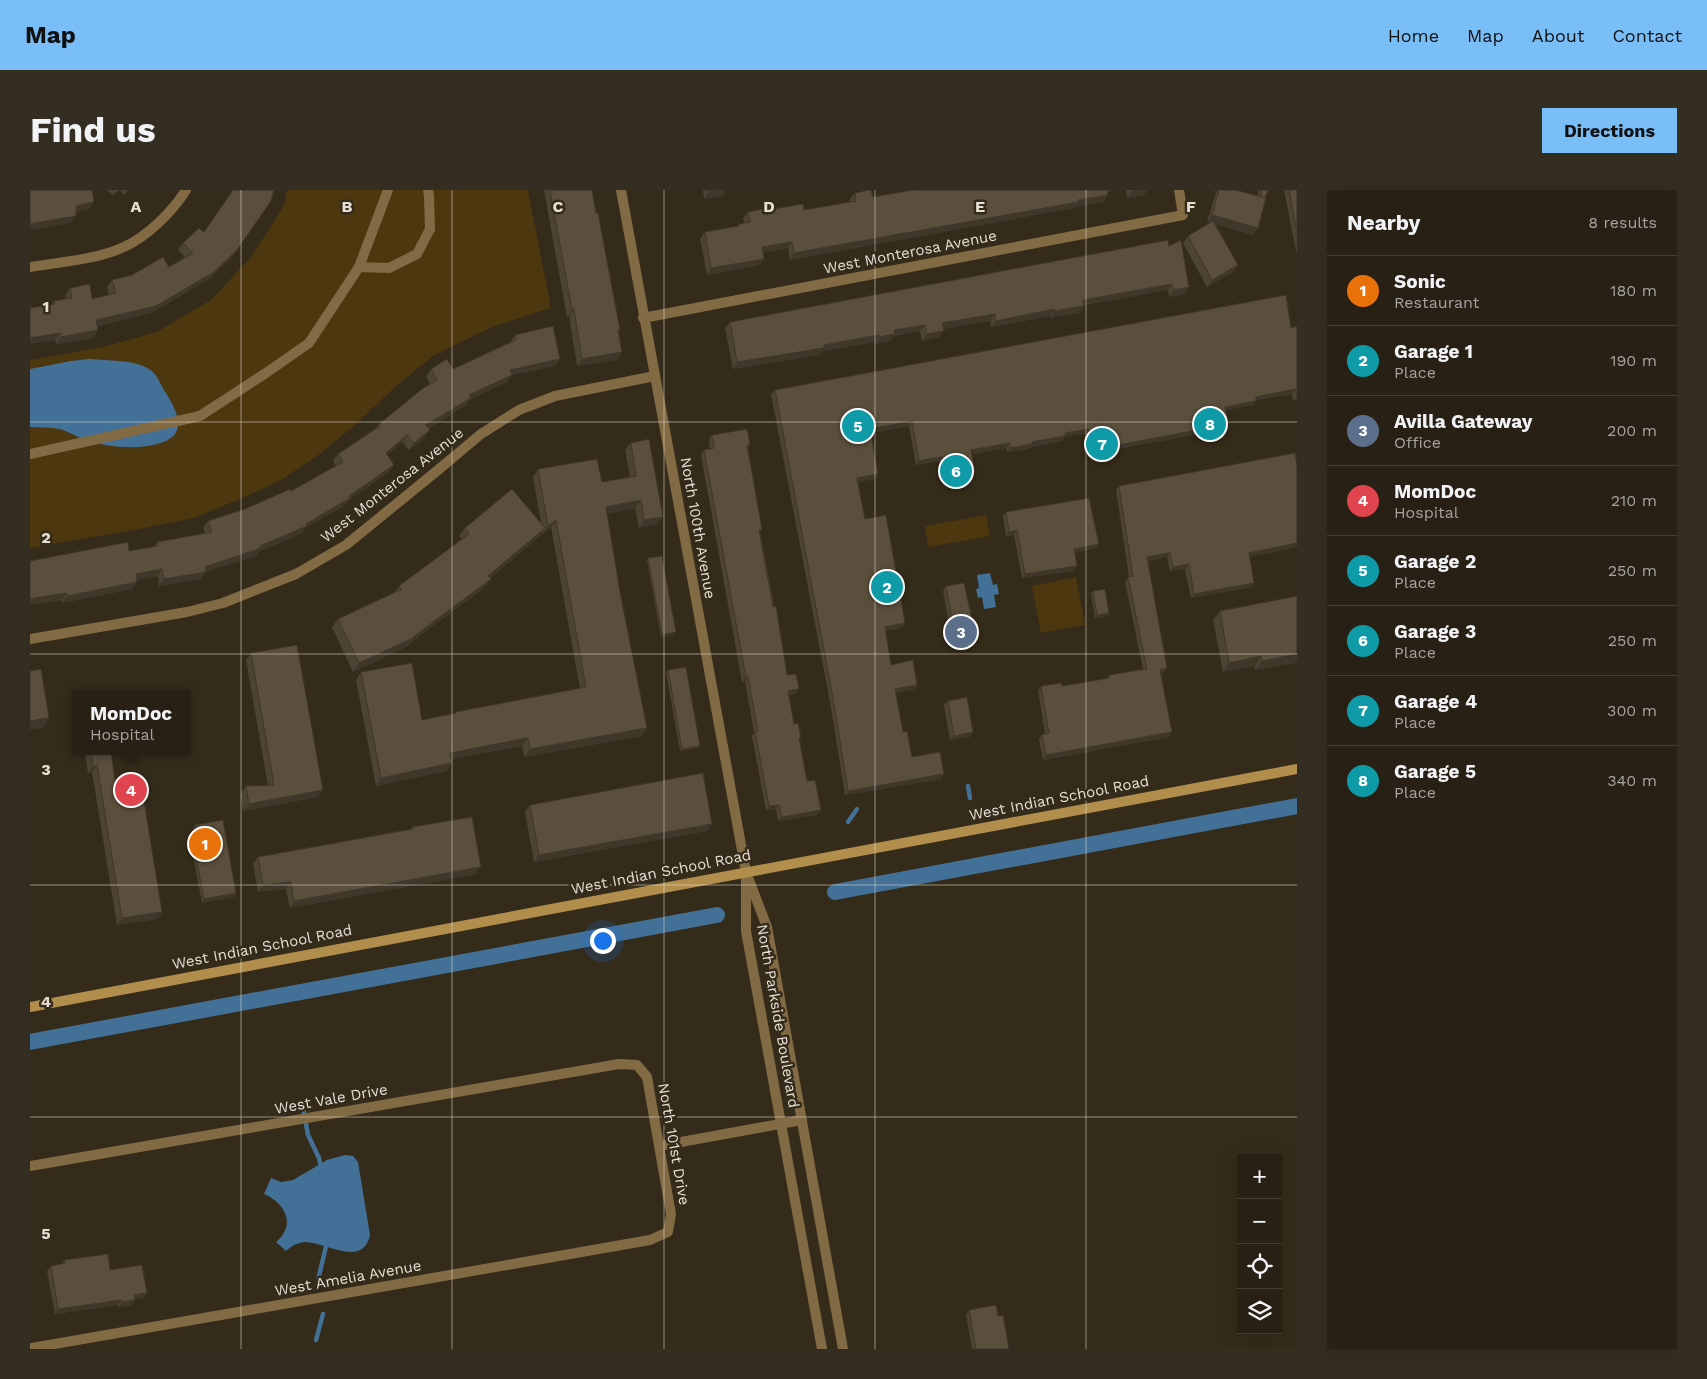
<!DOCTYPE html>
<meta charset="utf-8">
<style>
:root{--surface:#282014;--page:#342d22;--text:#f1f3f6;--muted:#a5a3a0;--line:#443e34;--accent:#7abef8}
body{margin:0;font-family:"Work Sans",sans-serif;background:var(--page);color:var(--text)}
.controls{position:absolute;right:15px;bottom:15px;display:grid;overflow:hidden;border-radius:0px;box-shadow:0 5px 20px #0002}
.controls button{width:45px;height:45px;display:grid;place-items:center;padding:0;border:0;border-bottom:1px solid var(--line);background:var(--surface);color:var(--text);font:25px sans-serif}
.you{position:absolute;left:572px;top:750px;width:18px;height:18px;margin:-12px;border:4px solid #fff;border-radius:50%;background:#1a73e8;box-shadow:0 0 0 8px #1a73e833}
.badge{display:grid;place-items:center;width:32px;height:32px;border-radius:50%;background:var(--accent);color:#fff;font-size:16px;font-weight:700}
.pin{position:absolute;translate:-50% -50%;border:2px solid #fff;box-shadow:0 1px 5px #0006}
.popup{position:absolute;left:42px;top:500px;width:118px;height:65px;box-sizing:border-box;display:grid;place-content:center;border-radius:0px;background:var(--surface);filter:drop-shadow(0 1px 4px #0005);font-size:16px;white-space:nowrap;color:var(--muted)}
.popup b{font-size:19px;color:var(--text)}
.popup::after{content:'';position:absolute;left:50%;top:100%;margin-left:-10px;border:10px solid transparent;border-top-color:var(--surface)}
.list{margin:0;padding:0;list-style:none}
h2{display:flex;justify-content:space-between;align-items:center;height:65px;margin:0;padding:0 20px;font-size:21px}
h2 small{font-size:16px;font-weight:400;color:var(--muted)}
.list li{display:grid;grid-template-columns:32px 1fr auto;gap:15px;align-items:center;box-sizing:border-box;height:70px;padding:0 20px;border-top:1px solid var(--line)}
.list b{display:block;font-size:19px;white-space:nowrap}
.list p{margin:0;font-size:16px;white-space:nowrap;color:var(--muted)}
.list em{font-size:16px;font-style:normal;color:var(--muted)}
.icon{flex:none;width:28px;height:28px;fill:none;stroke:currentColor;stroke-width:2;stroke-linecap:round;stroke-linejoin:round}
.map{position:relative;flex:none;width:1267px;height:1159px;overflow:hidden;border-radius:0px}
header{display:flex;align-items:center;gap:30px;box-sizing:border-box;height:70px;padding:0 25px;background:var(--accent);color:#111}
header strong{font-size:24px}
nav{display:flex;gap:28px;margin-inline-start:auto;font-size:18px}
.intro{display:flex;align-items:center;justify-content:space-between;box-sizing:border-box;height:120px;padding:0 30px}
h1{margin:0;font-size:35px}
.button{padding:12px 22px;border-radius:0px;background:var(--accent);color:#111;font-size:18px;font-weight:700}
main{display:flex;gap:30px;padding:0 30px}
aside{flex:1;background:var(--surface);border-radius:0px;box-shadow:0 5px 20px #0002}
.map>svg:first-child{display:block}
</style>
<header>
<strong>Map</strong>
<nav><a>Home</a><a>Map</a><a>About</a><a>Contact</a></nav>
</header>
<div class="intro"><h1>Find us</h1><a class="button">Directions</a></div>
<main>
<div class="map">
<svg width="1267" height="1159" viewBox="0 0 1267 1159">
<rect width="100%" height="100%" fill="#352b1a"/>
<g fill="#4c370e">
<path d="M257 0H498L521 118 462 137 403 166 365 197 325 235 290 264 251 290 208 310 163 328 115 338 0 358V170L73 157 127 142 181 110 222 66 254 15Z"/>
<path d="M956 325 960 346 898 357 895 336Z"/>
<path d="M1046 387 1055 435 1011 443 1002 396Z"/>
</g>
<g fill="#437096">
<path d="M59 169C78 171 103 169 119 179 128 185 129 192 134 200 147 220 161 246 127 254 104 260 77 257 55 250 47 247 39 242 30 239 21 237 10 238 0 237V179L41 171Z"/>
<path d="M960 383 963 395 967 394 969 404 964 405 966 417 954 419 952 407 948 408 946 399 949 398 947 385Z"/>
<path d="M315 965 323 966 328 972 340 1045C333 1079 294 1051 274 1052 267 1053 261 1056 256 1061L246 1052C267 1035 255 1013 234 1004L241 988 251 992 263 990 297 970Z"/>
</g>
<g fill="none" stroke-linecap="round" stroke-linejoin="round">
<g stroke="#437096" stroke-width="4.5">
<path d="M938 596 940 608"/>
<path d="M818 632 827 619"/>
<path d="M273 917 278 945 289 968 291 977"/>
<path d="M288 1090 297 1052"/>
<path d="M286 1150 293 1124"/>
</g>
<g stroke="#437096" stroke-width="16">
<path d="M805 702 1267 616"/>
<path d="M0 852 687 725"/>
</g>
<g stroke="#826b44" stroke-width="10">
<path d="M591 0 716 682V741L792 1159"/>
<path d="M0 77C31 72 65 70 94 57 118 46 142 22 156 0"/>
<path d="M329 77 359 78 387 64 400 39 399 6 398 0"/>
<path d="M613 128 1153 25 1149 0"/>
<path d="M0 264 170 226 236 183 279 153 329 77 358 0"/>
<path d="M0 449 157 422 193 413 266 384 316 355 408 280 451 244 489 220 525 206 625 186"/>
<path d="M719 690 737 737 813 1159"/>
<path d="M629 956 772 930"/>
<path d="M0 976 589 874 607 875 617 887 641 1024 638 1042 620 1050 2 1158"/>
</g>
<path stroke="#b28e4d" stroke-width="10" d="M0 817 1267 579"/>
</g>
<g fill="#4d4334">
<path d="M76 0H98L94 5 89 0 83 5Z"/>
<path d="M514 0H562L589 143 587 170 547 176 539 126 537 127Z"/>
<path d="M673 0H696L692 6 674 9Z"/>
<path d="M883 0H1086L1077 1 1078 5 1073 12 1045 17 1044 18 760 70 758 58 733 63 729 75 677 85 670 49 675 42 708 36 709 34 714 33 713 28 718 22 774 20 820 12V9L825 3 843 7Z"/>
<path d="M1096 0H1117L1114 5 1097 8Z"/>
<path d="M1183 0H1205L1228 6V0H1238L1223 45 1185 34 1208 75 1203 82 1177 97 1153 53 1158 46 1180 33 1177 32 1186 3 1188 0 1183 1Z"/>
<path d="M1254 0H1267V66Z"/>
<path d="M241 11 202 67 179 89 121 123 67 136 63 148 26 154 25 150 1 118 22 114 24 111 36 109 35 105 40 98 62 109 79 105 77 97 82 90 139 77 155 68 148 60 153 53 174 42Z"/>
<path d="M1139 56 1159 97 1155 104 1139 107 1138 100 1054 115 1049 123 1020 128V126L961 137 960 131 913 139 909 147 892 151 890 141 864 146 860 151 844 154V152L792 161 789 165 703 179 695 138 700 132Z"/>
<path d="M1256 105 1267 210H1263L1262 204 1226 210 1223 215 1196 220 1195 239 1060 264 1055 243 1035 247 1032 251 1001 257 999 259 977 262 976 258 942 264 945 282 942 286 913 292 909 271 886 275 879 236 841 243 845 289 828 292 835 329 875 433 872 438 855 441 861 475 887 495 884 499 866 503 873 542 882 567 914 584 911 589 815 605 800 512 741 204 745 200Z"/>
<path d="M485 145 530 169 525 176 482 185 477 192 441 209 436 215 399 238 395 247 379 260 372 252 357 265 364 275 359 282 320 309 315 315 275 338 272 343 228 362 226 366 175 382 171 389 129 396 128 386 107 390V392L102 399 32 413V410L0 415V371L99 361 124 356 127 352 175 343 173 338 178 331 215 319 261 301 306 276 303 271 308 264 346 238 349 234 400 194 396 186 401 179H423L480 152Z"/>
<path d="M682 245 720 254 718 258 732 339 730 342 757 485 769 499 765 504 759 505 764 534 771 548 769 550 777 591 791 620 787 625 748 631 746 619 736 621 722 546 724 543 715 491 712 492 671 265 674 260 680 259 679 250Z"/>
<path d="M601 253 633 327 627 334 609 338 605 318 577 324 612 546 494 567 492 556 421 569 417 581 346 596 326 490 331 482 392 530 425 523 426 522 550 499 521 337 513 344 512 342 510 346 460 388 455 397 380 453 378 456 323 482 302 437 308 429 364 403 369 396 432 349 429 346 435 338 511 333 503 287 508 279 572 292 600 287 595 260Z"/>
<path d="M1267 276V357L1219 367 1224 393 1221 397 1161 408 1155 379 1140 381 1137 367 1118 371 1134 483H1131L1139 547 1013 570 1009 549 1012 545 1015 544 1008 500 1011 496H1032L1076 489 1079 485 1113 479 1095 392 1099 387 1086 300 1089 296Z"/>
<path d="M976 322 1069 354 1066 358 1045 363 1044 381 992 388 984 345 976 346 973 326Z"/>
<path d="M618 368 644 445 631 447 617 370Z"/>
<path d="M916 396 945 443 942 448 922 451 913 401Z"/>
<path d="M1063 401 1079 423 1078 426 1065 428 1061 404Z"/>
<path d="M1190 421 1265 473 1225 480V476L1193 482 1183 430Z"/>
<path d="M221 463 293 600 287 607 213 621 210 604 216 596H238L216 470Z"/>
<path d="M638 480 670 556 668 558 650 561 636 482Z"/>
<path d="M918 511 943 542 940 547 920 550 914 515Z"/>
<path d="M46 525V548L43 529Z"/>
<path d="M55 561H81L85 590 132 722 127 729 87 735 62 582 58 583Z"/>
<path d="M500 615 682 634 677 641 504 672 495 622Z"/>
<path d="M165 635 206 703 204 707 172 713 164 671 166 667H168L163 638Z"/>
<path d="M382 637 446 684 260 718 256 699 228 702 223 674 228 667 381 639Z"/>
<path d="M34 1070 114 1108 105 1109 102 1115 89 1117 88 1115 25 1124 17 1081 21 1076 32 1074Z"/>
<path d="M939 1120 968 1126 979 1159H942L936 1125Z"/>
</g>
<g fill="#3f372a">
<path d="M692 0H696L692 6 674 9 679 2Z"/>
<path d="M1109 0H1117L1114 5 1097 8 1102 1Z"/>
<path d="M1078 5 1073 12 1045 17 1044 18 760 70 764 63Z"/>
<path d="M64 12 59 19 41 23 46 16Z"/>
<path d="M1182 25 1228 38 1223 45 1177 32Z"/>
<path d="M46 26 41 33 0 40V34Z"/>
<path d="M762 52 758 58 727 64 732 57Z"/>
<path d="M207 60 202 67 179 89 121 123 61 137 66 130Z"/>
<path d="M734 69 729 75 677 85 681 78Z"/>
<path d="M1208 75 1203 82 1177 97 1182 90Z"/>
<path d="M1142 94 1138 100 1048 116 1053 110Z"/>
<path d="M1159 97 1155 104 1139 107 1144 100Z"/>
<path d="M1054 116 1049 123 1020 128 1025 121Z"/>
<path d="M544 119 539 126 537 127 542 120Z"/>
<path d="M1024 119 1020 126 961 137 966 131Z"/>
<path d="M965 124 960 131 908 140 912 133Z"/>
<path d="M895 135 890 141 864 146 860 151 844 154 849 147 864 140Z"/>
<path d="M68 140 63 148 26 154 31 147Z"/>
<path d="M914 141 909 147 892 151 897 144Z"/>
<path d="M30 143 25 150 0 154V148Z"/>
<path d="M849 145 844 152 792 161 789 165 703 179 707 172 794 155Z"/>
<path d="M592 162 587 170 547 176 552 169Z"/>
<path d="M530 169 525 176 482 185 477 192 441 209 436 215 391 242 396 235 439 205 480 180Z"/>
<path d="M1265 199 1262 204 1223 211 1226 207Z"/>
<path d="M1226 211 1223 215 1192 221 1195 217Z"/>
<path d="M882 231 879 236 837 244 840 239Z"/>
<path d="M1198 234 1195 239 1060 264 1063 260Z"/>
<path d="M1058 239 1055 243 1035 247 1032 251 1001 257 999 259 977 262 980 258 1035 243Z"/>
<path d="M400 240 395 247 379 260 384 253Z"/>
<path d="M377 245 372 252 351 270 356 263Z"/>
<path d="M980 253 976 258 938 265 941 260Z"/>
<path d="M912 267 909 271 886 275 889 271Z"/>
<path d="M364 275 359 282 320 309 315 315 275 338 272 343 228 362 226 366 175 382 171 389 129 396 134 389 175 377 230 356 276 334Z"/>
<path d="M945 282 942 286 913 292 917 288Z"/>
<path d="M848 284 845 289 824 293 827 288Z"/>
<path d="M611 310 605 318 571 325 576 317Z"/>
<path d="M633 327 627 334 609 338 614 330Z"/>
<path d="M526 330 521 337 513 344 518 336Z"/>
<path d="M515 338 510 346 452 394 458 386Z"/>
<path d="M987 340 984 345 976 346 979 342Z"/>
<path d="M1267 353V357L1215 368 1219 363Z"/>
<path d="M1069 354 1066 358 1041 364 1044 359Z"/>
<path d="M1140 363 1137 367 1114 371 1117 367Z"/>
<path d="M1159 374 1155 379 1140 381 1143 377Z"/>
<path d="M1047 376 1044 381 992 388 995 384Z"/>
<path d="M132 379 128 386 101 391 106 384Z"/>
<path d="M461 389 455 397 380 453 378 456 323 482 329 473 383 447Z"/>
<path d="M107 392 102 399 32 413 37 406Z"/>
<path d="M1224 393 1221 397 1161 408 1164 404Z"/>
<path d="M37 403 32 410 0 415V409Z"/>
<path d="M1079 423 1078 426 1065 428 1067 425Z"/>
<path d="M875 433 872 438 851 441 855 437Z"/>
<path d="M646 442 644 445 631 447 632 445Z"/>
<path d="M945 443 942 448 922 451 925 446Z"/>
<path d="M1267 464V470L1265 473 1225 480 1232 471Z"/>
<path d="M1231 466 1225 476 1193 482 1199 473Z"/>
<path d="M1137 478 1134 483 1127 484 1130 480Z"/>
<path d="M716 487H718L715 491 712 492Z"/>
<path d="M887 495 884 499 862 504 865 499Z"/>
<path d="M769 499 765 504 755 506 758 501Z"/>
<path d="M19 528 13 538 0 540V531Z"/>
<path d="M617 538 612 546 494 567 500 559Z"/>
<path d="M943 542 940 547 920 550 924 546Z"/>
<path d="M1142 542 1139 547 1013 570 1016 565Z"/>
<path d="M498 548 492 556 415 570 420 563Z"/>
<path d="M670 556 668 558 650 561 652 559Z"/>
<path d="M422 573 417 581 346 596 351 588Z"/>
<path d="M67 575 62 582 58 583 63 576Z"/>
<path d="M914 584 911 589 815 605 818 601Z"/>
<path d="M293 600 287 607 213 621 219 614Z"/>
<path d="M749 615 746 619 736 621 739 616Z"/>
<path d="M791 620 787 625 748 631 752 627Z"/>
<path d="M682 634 677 641 504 672 509 665Z"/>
<path d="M451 677 446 684 260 718 264 711Z"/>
<path d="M261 692 256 699 228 702 233 695Z"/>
<path d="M206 703 204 707 172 713 174 709Z"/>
<path d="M132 722 127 729 87 735 92 728Z"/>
<path d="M117 1103 114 1108 101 1110 104 1105Z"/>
<path d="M92 1110 88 1115 25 1124 28 1119Z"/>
<path d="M105 1110 102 1115 89 1117 92 1112Z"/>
</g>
<g fill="#5a4e3c" stroke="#3f372a">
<path d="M0 0H62L64 12 46 16V26L0 34Z"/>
<path d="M203 0H244L241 11 207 60 184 82 126 116 66 130 68 140 31 147 30 143 0 148V111L1 118 25 114 24 111 42 108 40 98 60 94 62 109 86 103 82 90 102 85 133 67 139 77 163 63 153 53 169 38 174 42Z"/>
<path d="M520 0H562L566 23H568L590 140H588L592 162 552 169 544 119 542 120Z"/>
<path d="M679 0H692L679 2Z"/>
<path d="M839 0H841L843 7 883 0H1077L1078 5 1048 10 1049 12 764 63 762 52 732 57 734 69 681 78 675 42 709 36V34L720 32 718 22 737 18V20L773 14 774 20 826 11 825 3Z"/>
<path d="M1189 0H1205L1236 8 1228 38 1182 25Z"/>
<path d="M1231 0H1238L1235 8 1231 7Z"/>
<path d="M1259 0H1267V43Z"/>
<path d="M1183 31 1208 75 1182 90 1158 46Z"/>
<path d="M1138 50 1139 56 1151 50 1159 97 1144 100 1142 94 1053 110 1054 116 1025 121 1024 119 966 131 965 124 912 133 914 141 897 144 895 135 864 140 865 144 849 147V145L794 155V158L707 172 700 132Z"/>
<path d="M1256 105 1261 138 1267 136V206L1265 199 1226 207V211L1195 217 1198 234 1063 260 1058 239 1035 243V246L1002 252V254L980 258V253L941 260 945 282 917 288 912 267 889 271 882 231 840 239 848 284 827 288 835 329 856 325 875 433 855 437 861 475 883 470 887 495 865 499 873 542 877 541 882 567 910 562 914 584 818 601 803 508 745 200Z"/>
<path d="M523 136 530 169 480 180 482 185 439 205 441 208 396 235 400 240 384 253 377 245 356 263 364 275 319 306 320 308 276 334 277 336 230 356 231 358 175 377 176 382 134 389 132 379 106 384 107 392 37 406V403L0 409V371L98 352 99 361 128 356 127 352 182 342 178 331 215 319 260 299 261 301 313 272 308 264 350 236 349 234 392 199 407 190 401 179 417 169 423 179 486 150 485 145Z"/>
<path d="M717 239 720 254 717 255 732 339 729 340 743 417 746 416 757 485 766 484 769 499 758 501 764 534 768 533 771 548H769L777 591 785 590 791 620 752 627 749 615 739 616 725 541H728L718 487H716L674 260 684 258 682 245Z"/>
<path d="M619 249 633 327 614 330 611 310 576 317 590 402 617 538 500 559 498 548 420 563 422 573 351 588 331 482 382 473 392 530 426 523V522L556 497 526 330 518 336 508 279 567 269 572 292 606 286 601 253Z"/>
<path d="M1265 263 1267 276V353L1219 363 1224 393 1164 404 1159 374 1143 377 1140 363 1117 367 1137 478 1130 480 1142 542 1016 565 1012 545 1019 543 1011 496 1031 493 1032 496 1079 488V485L1117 479 1098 387 1103 386 1089 296Z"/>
<path d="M482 299 515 338 458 386 461 389 383 447V448L329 473 308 429 372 399 369 396 439 344 435 338Z"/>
<path d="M1059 308 1069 354 1044 359 1047 376 995 384 987 340 979 342 976 322Z"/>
<path d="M632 366 646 442 632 445 618 368Z"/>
<path d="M934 393 945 443 925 446 916 396Z"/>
<path d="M1075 399 1079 423 1067 425 1063 401Z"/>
<path d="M1267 406V464L1232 471 1231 466 1199 473 1190 421Z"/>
<path d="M267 455 293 600 219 614 216 596 244 595 221 463Z"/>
<path d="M656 477 670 556 652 559 638 480Z"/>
<path d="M11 479 19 528 0 531V481Z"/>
<path d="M937 507 943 542 924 546 918 511Z"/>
<path d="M61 561H81L85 590 110 586 132 722 92 728 67 575 63 576Z"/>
<path d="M673 583 682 634 509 665 500 615Z"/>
<path d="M442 627 451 677 264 711 261 692 233 695 228 667 383 639 382 637Z"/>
<path d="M193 630 206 703 174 709 166 667 171 666 165 635Z"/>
<path d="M78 1064 80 1080 112 1075 117 1103 104 1105 105 1110 92 1112V1110L28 1119 21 1076 35 1073 34 1070Z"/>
<path d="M966 1115 968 1126 973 1125 979 1159H946L939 1120Z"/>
</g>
<path fill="none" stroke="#e5dfd4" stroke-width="1" stroke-opacity="0.55" d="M211 0V1159M422 0V1159M634 0V1159M845 0V1159M1056 0V1159M0 232H1267M0 464H1267M0 695H1267M0 927H1267"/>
<g text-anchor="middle" stroke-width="5" stroke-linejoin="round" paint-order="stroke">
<g font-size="15" fill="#e5dfd4" stroke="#352b1a">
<text transform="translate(880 62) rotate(-11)" y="5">West Monterosa Avenue</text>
<text transform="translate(362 295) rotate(-38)" y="5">West Monterosa Avenue</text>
<text transform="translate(668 338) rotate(80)" y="5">North 100th Avenue</text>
<text transform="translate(1029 608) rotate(-11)" y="5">West Indian School Road</text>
<text transform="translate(631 682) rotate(-11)" y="5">West Indian School Road</text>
<text transform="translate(232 757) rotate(-11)" y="5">West Indian School Road</text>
<text transform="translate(748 826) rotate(80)" y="5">North Parkside Boulevard</text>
<text transform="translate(301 909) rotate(-10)" y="5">West Vale Drive</text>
<text transform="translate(644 954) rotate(80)" y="5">North 101st Drive</text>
<text transform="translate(318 1088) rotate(-10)" y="5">West Amelia Avenue</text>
</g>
</g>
<g font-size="16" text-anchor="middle" font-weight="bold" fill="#e5dfd4" stroke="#352b1a" stroke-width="5" stroke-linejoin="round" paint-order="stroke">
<text x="106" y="22">A</text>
<text x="317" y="22">B</text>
<text x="528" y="22">C</text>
<text x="739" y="22">D</text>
<text x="950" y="22">E</text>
<text x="1161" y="22">F</text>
<text x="16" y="122">1</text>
<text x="16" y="353">2</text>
<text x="16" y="585">3</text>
<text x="16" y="817">4</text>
<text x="16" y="1049">5</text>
</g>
</svg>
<div class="controls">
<button>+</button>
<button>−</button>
<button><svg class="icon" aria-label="locate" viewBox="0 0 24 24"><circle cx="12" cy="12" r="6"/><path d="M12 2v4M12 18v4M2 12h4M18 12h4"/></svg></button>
<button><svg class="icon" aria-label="layers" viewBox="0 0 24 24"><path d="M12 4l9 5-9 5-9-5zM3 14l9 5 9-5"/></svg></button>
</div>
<div class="you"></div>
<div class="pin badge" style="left:175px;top:654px;background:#e8710a">1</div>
<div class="pin badge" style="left:857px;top:397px;background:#0f9aa8">2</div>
<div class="pin badge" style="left:931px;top:442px;background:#5c6f8a">3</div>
<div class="pin badge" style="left:101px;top:600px;background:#e0444e">4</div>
<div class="popup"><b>MomDoc</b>Hospital</div>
<div class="pin badge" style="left:828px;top:236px;background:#0f9aa8">5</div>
<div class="pin badge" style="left:926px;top:281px;background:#0f9aa8">6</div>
<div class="pin badge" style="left:1072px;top:254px;background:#0f9aa8">7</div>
<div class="pin badge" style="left:1180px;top:234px;background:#0f9aa8">8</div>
</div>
<aside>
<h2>Nearby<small>8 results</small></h2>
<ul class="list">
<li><span class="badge" style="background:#e8710a">1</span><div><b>Sonic</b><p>Restaurant</p></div><em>180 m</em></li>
<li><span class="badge" style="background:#0f9aa8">2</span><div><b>Garage 1</b><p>Place</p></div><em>190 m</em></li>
<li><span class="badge" style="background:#5c6f8a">3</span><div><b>Avilla Gateway</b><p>Office</p></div><em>200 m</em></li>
<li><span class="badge" style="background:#e0444e">4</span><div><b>MomDoc</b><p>Hospital</p></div><em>210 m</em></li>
<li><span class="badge" style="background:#0f9aa8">5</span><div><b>Garage 2</b><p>Place</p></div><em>250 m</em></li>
<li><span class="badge" style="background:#0f9aa8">6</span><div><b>Garage 3</b><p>Place</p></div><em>250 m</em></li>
<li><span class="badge" style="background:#0f9aa8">7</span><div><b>Garage 4</b><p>Place</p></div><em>300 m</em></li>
<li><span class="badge" style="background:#0f9aa8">8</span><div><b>Garage 5</b><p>Place</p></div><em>340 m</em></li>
</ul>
</aside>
</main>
